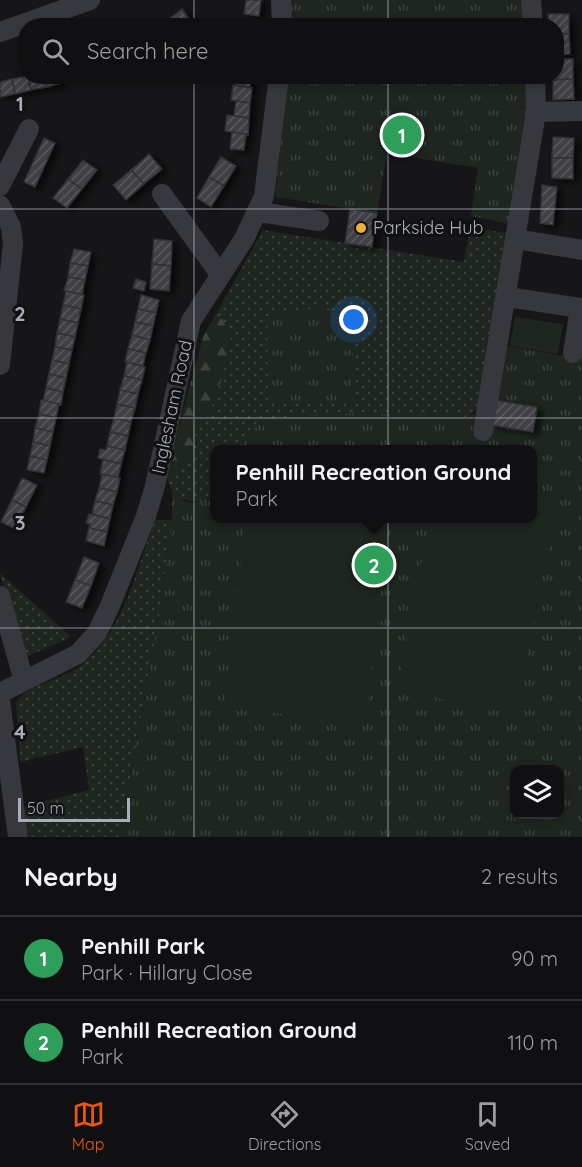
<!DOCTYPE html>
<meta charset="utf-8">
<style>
:root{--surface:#101012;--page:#19191b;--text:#f1f3f6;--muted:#9c9d9f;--line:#303032;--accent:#ea580c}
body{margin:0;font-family:Quicksand,sans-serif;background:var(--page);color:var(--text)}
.controls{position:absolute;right:18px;bottom:18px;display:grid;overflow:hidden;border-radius:12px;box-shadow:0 3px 9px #0003}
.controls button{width:54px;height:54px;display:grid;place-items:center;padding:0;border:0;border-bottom:2px solid var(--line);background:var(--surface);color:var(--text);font:30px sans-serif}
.scale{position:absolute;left:18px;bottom:15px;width:112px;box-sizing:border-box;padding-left:6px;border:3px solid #a8adb8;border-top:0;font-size:16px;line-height:21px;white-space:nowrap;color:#a8adb8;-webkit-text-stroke:4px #111113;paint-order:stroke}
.you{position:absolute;left:354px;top:320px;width:21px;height:21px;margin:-15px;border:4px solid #fff;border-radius:50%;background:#1a73e8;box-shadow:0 0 0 9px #1a73e833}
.badge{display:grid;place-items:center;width:39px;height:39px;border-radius:50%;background:var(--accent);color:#fff;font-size:20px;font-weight:700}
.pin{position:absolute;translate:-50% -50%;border:3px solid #fff;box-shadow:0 2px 6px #0006}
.popup{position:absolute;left:210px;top:445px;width:327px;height:78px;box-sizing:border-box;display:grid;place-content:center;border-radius:12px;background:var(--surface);filter:drop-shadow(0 2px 4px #0005);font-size:20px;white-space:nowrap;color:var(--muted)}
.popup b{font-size:22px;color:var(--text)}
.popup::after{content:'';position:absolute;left:50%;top:100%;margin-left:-12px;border:12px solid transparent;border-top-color:var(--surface)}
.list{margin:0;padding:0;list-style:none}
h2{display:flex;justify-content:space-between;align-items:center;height:78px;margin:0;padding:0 24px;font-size:26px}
h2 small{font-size:20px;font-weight:400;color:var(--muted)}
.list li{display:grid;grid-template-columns:39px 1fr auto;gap:18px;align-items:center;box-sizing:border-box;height:84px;padding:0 24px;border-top:2px solid var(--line)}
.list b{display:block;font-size:22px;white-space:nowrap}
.list p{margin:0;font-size:20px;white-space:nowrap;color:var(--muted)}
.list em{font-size:20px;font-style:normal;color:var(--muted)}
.icon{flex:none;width:33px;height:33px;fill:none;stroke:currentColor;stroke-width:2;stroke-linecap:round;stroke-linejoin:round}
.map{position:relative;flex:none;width:582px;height:837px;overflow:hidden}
.search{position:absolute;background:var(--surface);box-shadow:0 3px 9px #0003;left:18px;right:18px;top:18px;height:66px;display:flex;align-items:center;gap:15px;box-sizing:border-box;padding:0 21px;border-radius:24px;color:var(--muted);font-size:22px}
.sheet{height:246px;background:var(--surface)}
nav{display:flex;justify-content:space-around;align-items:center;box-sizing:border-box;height:84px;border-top:2px solid var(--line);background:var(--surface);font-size:16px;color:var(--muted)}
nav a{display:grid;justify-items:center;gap:3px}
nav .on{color:var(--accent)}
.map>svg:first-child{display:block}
</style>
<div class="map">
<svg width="582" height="837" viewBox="0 0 582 837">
<defs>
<pattern id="grass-dots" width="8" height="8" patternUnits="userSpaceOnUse" patternTransform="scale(1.5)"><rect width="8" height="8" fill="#1e261f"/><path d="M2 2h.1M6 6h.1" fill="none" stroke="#3c433d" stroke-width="1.8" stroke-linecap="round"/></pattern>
<pattern id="forest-firs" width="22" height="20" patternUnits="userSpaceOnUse" patternTransform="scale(1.5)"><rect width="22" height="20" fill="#1e261f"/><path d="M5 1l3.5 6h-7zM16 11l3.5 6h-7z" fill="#3c433d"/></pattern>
<pattern id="park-tufts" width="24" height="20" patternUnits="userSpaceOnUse" patternTransform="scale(1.5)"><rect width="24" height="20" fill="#1e261f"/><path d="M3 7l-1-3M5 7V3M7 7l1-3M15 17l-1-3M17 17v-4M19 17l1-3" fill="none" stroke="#3c433d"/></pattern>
<pattern id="building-hatch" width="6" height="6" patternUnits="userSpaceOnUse" patternTransform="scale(1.5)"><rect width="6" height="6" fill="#404145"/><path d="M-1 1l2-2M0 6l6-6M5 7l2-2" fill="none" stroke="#595a5e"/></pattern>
<filter id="shadow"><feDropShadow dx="5.5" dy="3" stdDeviation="3" flood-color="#0009"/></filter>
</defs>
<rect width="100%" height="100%" fill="#161618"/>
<g fill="url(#grass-dots)">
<path d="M470 227 512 234 480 406 467 417C415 416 305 406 260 425 251 429 244 441 239 449L215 450V492L204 502 178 499 172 492 166 475C203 455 183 452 197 424 201 416 211 410 214 402 225 377 221 345 222 319L215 316 263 230 464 262Z"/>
<path d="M155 520H172L160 610 120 837H29L24 807 89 790 83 747 20 762 16 702C31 682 61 681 80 666 124 633 136 570 155 520Z"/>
<path d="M0 573 71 637 22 659Z"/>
</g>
<path fill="url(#forest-firs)" d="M215 316 222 319 229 331 232 344 214 403 197 425 191 456 185 465 166 475 203 337Z"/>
<g fill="url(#park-tufts)" fill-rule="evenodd">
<path d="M290 0H522L523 25H290Z"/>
<path d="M287 77H525L527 117 511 224 471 216 478 168 387 153 377 213 275 197Z"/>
<path d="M322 307 353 314 352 402 268 403 267 316Z"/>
<path d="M501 345 582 359V837H120L160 610 172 520V492C186 508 200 504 215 492V518H533V450L239 449C244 441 251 429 260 425 306 406 414 416 467 417L475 413 472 433 485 435ZM514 770H560V814H514Z"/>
</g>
<g fill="#1e261f">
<path d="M515 317 563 324 558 354 510 346Z"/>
<path d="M533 508 555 512 516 714 397 690 430 519 533 518Z"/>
<path d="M379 518 389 520 365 724 224 707 246 519Z"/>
</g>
<g fill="url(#building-hatch)" stroke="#303034" stroke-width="1.5" filter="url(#shadow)">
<path d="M246 0H261L259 16 244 14Z"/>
<path d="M182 9 191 22 185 26H174L169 19Z"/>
<path d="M548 14H569V34H556V26H549Z"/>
<path d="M556 34H569L570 54 556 55Z"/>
<path d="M556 59H573V79L553 80V76H556Z"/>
<path d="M28 76H44L47 87 31 90Z"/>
<path d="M28 76 31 90 15 94 12 79Z"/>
<path d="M44 76H61L62 83 47 87Z"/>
<path d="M235 76H252L250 87 234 85Z"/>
<path d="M12 79 15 94 0 97V82Z"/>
<path d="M573 79 574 99 553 100V80Z"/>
<path d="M233 85 252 88 250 103 231 100Z"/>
<path d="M236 101 250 103 249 118 234 116Z"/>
<path d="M227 115 249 118 248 135 225 131Z"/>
<path d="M232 132 246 134 244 150 230 149Z"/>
<path d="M553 137 574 138 573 158H552Z"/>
<path d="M44 138 55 143 35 187 24 182Z"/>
<path d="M149 154 162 169 144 184 131 170Z"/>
<path d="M221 157 236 166 224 186 209 177Z"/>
<path d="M552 158H573V179L552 178Z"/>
<path d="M83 160 97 170 82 189 68 179Z"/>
<path d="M131 170 144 184 126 200 113 185Z"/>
<path d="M209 177 224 186 211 207 197 198Z"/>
<path d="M68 179 82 189 67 208 53 198Z"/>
<path d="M542 185 557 187 553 225 540 223Z"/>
<path d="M350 209 377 213 372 247 345 243Z"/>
<path d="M154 239 172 241 171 266 152 264Z"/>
<path d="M74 249 91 252 88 266 70 263Z"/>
<path d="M70 263 88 266 85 280 68 277Z"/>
<path d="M152 264 171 266 169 291 150 289Z"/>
<path d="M68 277 85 280 82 295 64 291Z"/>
<path d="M136 279 146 282 144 291 133 288Z"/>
<path d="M66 291 84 295 81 309 63 305Z"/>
<path d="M141 295 159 300 156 313 138 309Z"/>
<path d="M63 305 81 309 78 323 60 319Z"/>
<path d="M138 309 156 313 153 326 135 322Z"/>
<path d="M60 319 78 323 75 337 57 333Z"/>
<path d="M135 322 153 326 150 340 132 335Z"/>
<path d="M57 333 75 337 72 350 55 347Z"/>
<path d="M132 335 150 340 146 353 128 349Z"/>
<path d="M55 347 72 350 69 364 52 360Z"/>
<path d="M128 349 146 353 143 366 125 362Z"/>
<path d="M52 360 69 364 66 378 49 374Z"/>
<path d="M127 362 145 367 142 380 124 376Z"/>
<path d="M49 374 66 378 63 392 46 388Z"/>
<path d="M124 376 142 380 138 394 120 390Z"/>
<path d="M46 388 63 392 61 405 43 401Z"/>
<path d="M120 390 138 394 135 408 117 404Z"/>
<path d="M41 400 59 404 56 418 39 414Z"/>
<path d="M494 400 537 407 533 432 490 425Z"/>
<path d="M117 404 135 408 131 422 114 418Z"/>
<path d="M39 414 56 418 53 432 35 428Z"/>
<path d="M114 418 131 422 128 436 110 432Z"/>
<path d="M35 428 53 432 50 446 33 442Z"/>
<path d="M110 432 128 436 125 450 107 446Z"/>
<path d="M33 442 50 446 47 460 30 456Z"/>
<path d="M107 446 125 450 121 464 98 458 100 449 106 450Z"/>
<path d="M30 456 47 460 44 473 27 470Z"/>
<path d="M103 460 121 464 118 478 100 474Z"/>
<path d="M102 474 120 478 117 492 99 488Z"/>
<path d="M22 478 37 485 26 507 12 500Z"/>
<path d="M99 488 117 492 113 505 95 501Z"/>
<path d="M12 500 26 507 15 529 1 522Z"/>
<path d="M95 501 113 505 110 519 92 514Z"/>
<path d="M89 514 110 519 107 532 89 528 90 524 86 523Z"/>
<path d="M89 528 107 532 104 546 86 541Z"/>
<path d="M84 557 99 563 91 586 75 580Z"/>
<path d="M75 580 91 586 82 608 66 602Z"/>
</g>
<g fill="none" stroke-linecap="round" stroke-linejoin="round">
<g stroke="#37383d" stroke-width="20">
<path d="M281 0 282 26"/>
<path d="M531 0 533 26"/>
<path d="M0 32 90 0"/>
<path d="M536 112 582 111"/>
<path d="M0 186 29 129"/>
<path d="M162 194 220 274"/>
<path d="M0 205 11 227 13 244 0 365"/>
<path d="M259 212 319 221"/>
<path d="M516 239 582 250"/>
<path d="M507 297 580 308 573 353"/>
<path d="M483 431 532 137 536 112 535 76"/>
<path d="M0 596 24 681"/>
<path d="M0 693 78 654 97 633 109 608 146 516 155 486 191 321 244 239 264 196 279 76"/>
<path d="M0 700 18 837"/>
</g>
</g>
<path fill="none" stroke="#a8adb8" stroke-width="1.5" stroke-opacity="0.55" d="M194 0V26M388 0V26M194 76V837M388 76V837M0 209H582M0 418H582M0 628H582"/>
<circle fill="#f2b134" stroke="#111113" stroke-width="2" cx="361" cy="228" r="6"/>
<g text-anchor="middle" stroke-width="6" stroke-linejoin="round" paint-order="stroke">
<g font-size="18" fill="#a8adb8" stroke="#111113" text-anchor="start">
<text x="373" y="234">Parkside Hub</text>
</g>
<g font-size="18" fill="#a8adb8" stroke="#111113">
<text transform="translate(172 407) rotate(-78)" y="6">Inglesham Road</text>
</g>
</g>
<g font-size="20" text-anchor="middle" font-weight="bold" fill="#a8adb8" stroke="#111113" stroke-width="6" stroke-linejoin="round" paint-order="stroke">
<text x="20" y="111">1</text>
<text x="20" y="321">2</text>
<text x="20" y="530">3</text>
<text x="20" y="739">4</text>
</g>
</svg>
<div class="controls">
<button><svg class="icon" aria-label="layers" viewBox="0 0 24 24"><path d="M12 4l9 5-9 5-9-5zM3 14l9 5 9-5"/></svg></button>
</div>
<div class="scale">50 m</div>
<div class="you"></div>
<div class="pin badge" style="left:402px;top:135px;background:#2e9e5b">1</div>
<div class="pin badge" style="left:374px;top:565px;background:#2e9e5b">2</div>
<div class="popup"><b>Penhill Recreation Ground</b>Park</div>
<div class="search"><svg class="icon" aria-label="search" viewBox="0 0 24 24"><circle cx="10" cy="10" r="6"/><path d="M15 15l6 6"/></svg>Search here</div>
</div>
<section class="sheet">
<h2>Nearby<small>2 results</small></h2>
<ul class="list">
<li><span class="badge" style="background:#2e9e5b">1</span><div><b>Penhill Park</b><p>Park · Hillary Close</p></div><em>90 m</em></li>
<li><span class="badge" style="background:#2e9e5b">2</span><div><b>Penhill Recreation Ground</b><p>Park</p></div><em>110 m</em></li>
</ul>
</section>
<nav>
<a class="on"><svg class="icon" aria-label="map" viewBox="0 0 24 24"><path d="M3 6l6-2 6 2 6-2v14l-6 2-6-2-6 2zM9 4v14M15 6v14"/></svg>Map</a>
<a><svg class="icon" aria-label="directions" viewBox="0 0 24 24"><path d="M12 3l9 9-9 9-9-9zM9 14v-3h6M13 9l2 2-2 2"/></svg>Directions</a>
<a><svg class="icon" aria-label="saved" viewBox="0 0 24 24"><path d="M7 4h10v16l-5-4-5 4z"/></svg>Saved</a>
</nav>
